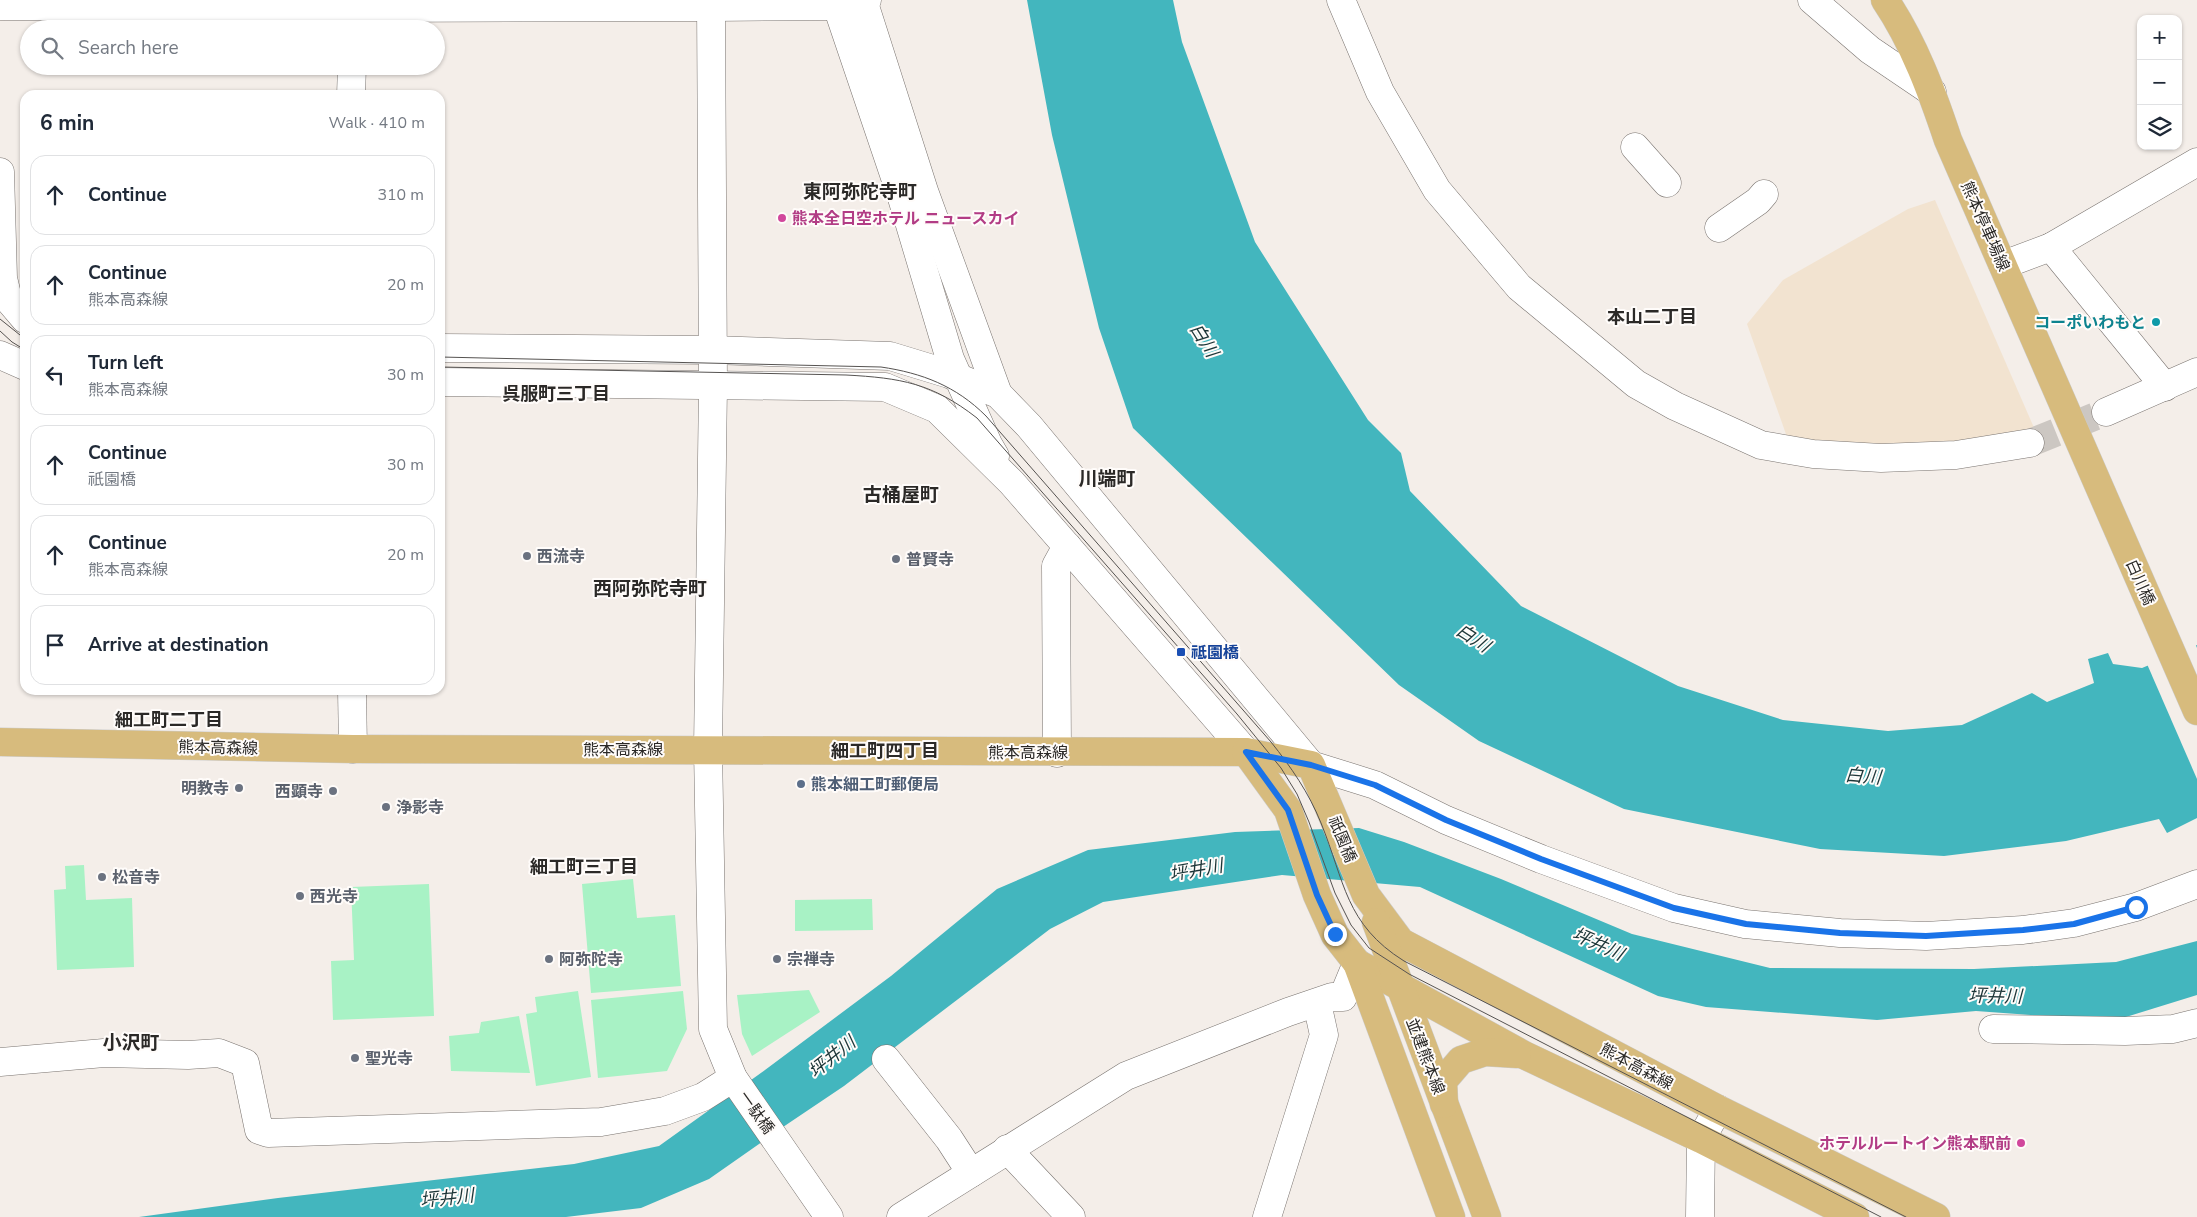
<!DOCTYPE html>
<meta charset="utf-8">
<style>
:root{--surface:#fff;--page:#f2f2f3;--text:#1f2937;--muted:#747a83;--line:#e0e1e3}
body{margin:0;font-family:"Nunito Sans","Noto Sans JP",sans-serif;background:var(--page);color:var(--text)}
.controls{position:absolute;right:15px;top:15px;display:grid;overflow:hidden;border-radius:10px;box-shadow:0 1px 4px #0004}
.controls button{width:45px;height:45px;display:grid;place-items:center;padding:0;border:0;border-bottom:1px solid var(--line);background:var(--surface);color:var(--text);font:25px sans-serif}
.stop{position:absolute;width:15px;height:15px;margin:-11px;border:4px solid #1a73e8;border-radius:50%;background:#fff}
.stop.end{background:#1a73e8;border-color:#fff;box-shadow:0 1px 5px #0008}
.list{margin:0;padding:0;list-style:none}
h2{display:flex;justify-content:space-between;align-items:center;height:65px;margin:0;padding:0 20px;font-size:21px}
h2 small{font-size:16px;font-weight:400;color:var(--muted)}
.list li{display:grid;grid-template-columns:32px 1fr auto;gap:15px;align-items:center;box-sizing:border-box;height:80px;margin:0 10px 10px;padding:0 10px;border:1px solid var(--line);border-radius:15px}
.list b{display:block;font-size:19px;white-space:nowrap}
.list p{margin:0;font-size:16px;white-space:nowrap;color:var(--muted)}
.list em{font-size:16px;font-style:normal;color:var(--muted)}
.icon{flex:none;width:28px;height:28px;fill:none;stroke:currentColor;stroke-width:2;stroke-linecap:round;stroke-linejoin:round}
.map{position:relative;flex:none;width:2197px;height:1217px;overflow:hidden}
.search{position:absolute;background:var(--surface);box-shadow:0 1px 4px #0004;left:20px;top:20px;width:425px;height:55px;display:flex;align-items:center;gap:12px;box-sizing:border-box;padding:0 18px;border-radius:28px;color:var(--muted);font-size:19px}
.panel{position:absolute;background:var(--surface);box-shadow:0 1px 4px #0004;left:20px;top:90px;width:425px;height:605px;border-radius:15px}
.map>svg:first-child{display:block}
</style>
<div class="map">
<svg width="2197" height="1217" viewBox="0 0 2197 1217">
<rect width="100%" height="100%" fill="#f4eee9"/>
<path fill="#f2e3d0" d="M1935 200 2035 430 1976 444 1852 448 1787 437 1747 324 1783 280 1908 209Z"/>
<g fill="#a8f2c5">
<path d="M84 865 86 900 132 898 134 967 57 970 54 890 66 889 65 866Z"/>
<path d="M633 879 637 918 675 915 681 986 591 993 582 884Z"/>
<path d="M429 884 434 1016 333 1020 331 961 354 960 351 887Z"/>
<path d="M872 899 873 930 795 931V900Z"/>
<path d="M809 990 820 1012 752 1056 742 1034 737 995Z"/>
<path d="M578 991 591 1077 536 1086 526 1014 537 1012 535 997Z"/>
<path d="M683 991 687 1029 667 1071 598 1078 591 1000Z"/>
<path d="M519 1016 530 1073 451 1071 449 1036 479 1033 481 1022Z"/>
</g>
<g fill="#43b6be">
<path d="M1027 0H1173L1182 42 1255 242 1368 420 1401 453 1410 491 1521 606 1678 686 1783 720 1888 731 1962 725 2032 693 2047 702 2094 683 2088 659 2108 653 2113 664 2142 668 2197 645V818L2167 833 2159 819 2066 841 1944 856 1820 849 1624 809 1479 741 1399 685 1133 428 1099 328 1052 135Z"/>
<path d="M1359 828 1404 842 1501 879 1632 934 1770 968 1974 969 2116 962 2197 941V995L2113 1021 1976 1011 1877 1020 1706 1007 1658 996 1420 887 1282 875 1103 902 1050 929 844 1086 786 1125 709 1179 641 1208 566 1217H139L278 1198 574 1164 659 1146 765 1070 891 976 997 889 1088 850 1235 832Z"/>
</g>
<path fill="#f4eee9" d="M2195 643 2197 648V779L2147 664Z"/>
<g fill="none" stroke-linecap="round" stroke-linejoin="round">
<path stroke="#ccc7c2" stroke-width="28" stroke-dasharray="28 14" stroke-linecap="butt" d="M2030 443 2106 412"/>
<defs>
<g id="minor">
<path d="M711 0 713 386 708 749 713 1029 733 1078 829 1217"/>
<path d="M835 0 902 198 950 359 988 444 995 456"/>
<path d="M863 0 924 191 998 394"/>
<path d="M1341 0 1380 92 1437 190 1519 287 1636 384 1675 406 1761 445 1813 454 1881 458 1956 455 2030 443"/>
<path d="M1812 0 1870 50 1932 92"/>
<path d="M0 6 353 8 711 7 837 6 867 0"/>
<path d="M351 95 352 66"/>
<path d="M1635 147 1667 183"/>
<path d="M0 172 3 278 8 299 25 319"/>
<path d="M1719 228 1758 201 1764 194"/>
<path d="M2051 247 2165 387"/>
<path d="M2003 265 2051 247 2197 162"/>
<path d="M440 348 712 350 890 356 949 374 998 394 1029 426 1311 765 1375 785 1446 820 1541 859 1674 908 1745 924 1840 933 1926 936 2023 930 2074 923 2136 907 2197 884"/>
<path d="M0 355 25 366"/>
<path d="M440 382 885 387 937 409 1012 483 1246 752"/>
<path d="M2106 412 2197 372"/>
<path d="M352 690 353 749"/>
<path d="M1057 753 1056 566 1067 546"/>
<path d="M1993 1029 2125 1031 2173 1029 2197 1023"/>
<path d="M886 1059 949 1139 971 1173"/>
<path d="M0 1062 104 1053 188 1055 219 1053 245 1063 259 1130 268 1133 601 1122 665 1111 703 1097 733 1078"/>
<path d="M1007 1149 1071 1217"/>
<path d="M901 1217 1126 1076 1288 1012 1332 997H1343L1357 963"/>
<path d="M1267 1217 1324 1035 1317 1003"/>
<path d="M1700 1217 1701 1139 1718 1109"/>
</g>
<g id="major">
<path d="M1885 0C1914 43 1932 92 1948 140L2197 711"/>
<path d="M0 742 353 749 1246 752 1311 765 1366 895 1401 942 1718 1109 1936 1217"/>
<path d="M1246 752 1288 810 1317 895 1335 935 1357 963 1524 1055 1701 1139 1855 1217"/>
<path d="M1376 922 1487 1217"/>
<path d="M1357 963 1451 1217"/>
<path d="M1444 1104 1443 1081 1461 1060 1485 1052 1517 1054"/>
</g>
</defs>
<use href="#minor" stroke="#7a7470" stroke-width="29"/>
<use href="#major" stroke="#cccccb" stroke-width="29"/>
<use href="#minor" stroke="#fff" stroke-width="28"/>
<use href="#major" stroke="#d7bb7d" stroke-width="28"/>
<g stroke="#565351" stroke-width="1">
<path d="M0 319 25 339"/>
<path d="M0 331 12 342 25 350"/>
<path d="M440 357 881 367C922 373 956 386 986 416L1271 742C1291 767 1309 793 1321 823 1345 882 1345 924 1404 961L1906 1217"/>
<path d="M440 367 846 375C901 378 932 383 977 418L1237 714 1281 768 1297 794 1309 822 1335 893 1351 925 1369 948 1409 974 1881 1217"/>
</g>
</g>
<g fill="none" stroke-linecap="round" stroke-linejoin="round">
<path stroke="#1a73e8" stroke-width="6" d="M1335 934 1317 895 1288 810 1246 752 1311 765 1375 785 1446 820 1541 859 1674 908 1746 924 1840 933 1926 936 2023 930 2074 924 2136 907"/>
</g>
<g fill="#d1479c" stroke="#fffcfa" stroke-width="2">
<circle cx="782" cy="218" r="5"/>
<circle cx="2021" cy="1143" r="5"/>
</g>
<circle fill="#0f9aa8" stroke="#fffcfa" stroke-width="2" cx="2156" cy="322" r="5"/>
<g fill="#6b7280" stroke="#fffcfa" stroke-width="2">
<circle cx="527" cy="556" r="5"/>
<circle cx="896" cy="559" r="5"/>
<circle cx="239" cy="788" r="5"/>
<circle cx="333" cy="791" r="5"/>
<circle cx="386" cy="807" r="5"/>
<circle cx="102" cy="877" r="5"/>
<circle cx="300" cy="896" r="5"/>
<circle cx="549" cy="959" r="5"/>
<circle cx="777" cy="959" r="5"/>
<circle cx="355" cy="1058" r="5"/>
</g>
<rect fill="#1a4fb4" stroke="#fffcfa" stroke-width="2" x="1176" y="647" width="10" height="10" rx="2.5"/>
<circle fill="#5c6f8a" stroke="#fffcfa" stroke-width="2" cx="801" cy="784" r="5"/>
<g text-anchor="middle" stroke-width="4" stroke-linejoin="round" paint-order="stroke">
<g font-size="16" font-weight="bold" fill="#b23c85" stroke="#fffcfa" text-anchor="start">
<text x="792" y="224">熊本全日空ホテル ニュースカイ</text>
<text x="2011" y="1149" text-anchor="end">ホテルルートイン熊本駅前</text>
</g>
<g font-size="16" fill="#2b2927" stroke="#fffcfa">
<text transform="translate(1986 226) rotate(66)" y="6">熊本停車場線</text>
<text transform="translate(2141 582) rotate(66)" y="6">白川橋</text>
<text transform="translate(218 747) rotate(1)" y="6">熊本高森線</text>
<text x="623" y="755">熊本高森線</text>
<text x="1028" y="758">熊本高森線</text>
<text transform="translate(1343 839) rotate(68)" y="6">祇園橋</text>
<text transform="translate(1426 1056) rotate(69)" y="6">並建熊本線</text>
<text transform="translate(1637 1066) rotate(28)" y="6">熊本高森線</text>
<text transform="translate(757 1112) rotate(55)" y="6">一駄橋</text>
</g>
<g font-size="16" font-weight="bold" fill="#0d838f" stroke="#fffcfa" text-anchor="end">
<text x="2146" y="328">コーポいわもと</text>
</g>
<g font-size="16" font-weight="bold" fill="#5b616d" stroke="#fffcfa" text-anchor="start">
<text x="537" y="562">西流寺</text>
<text x="906" y="565">普賢寺</text>
<text x="229" y="794" text-anchor="end">明教寺</text>
<text x="323" y="797" text-anchor="end">西顕寺</text>
<text x="396" y="813">浄影寺</text>
<text x="112" y="883">松音寺</text>
<text x="310" y="902">西光寺</text>
<text x="559" y="965">阿弥陀寺</text>
<text x="787" y="965">宗禅寺</text>
<text x="365" y="1064">聖光寺</text>
</g>
<g font-size="16" font-weight="bold" fill="#164399" stroke="#fffcfa" text-anchor="start">
<text x="1191" y="658">祗園橋</text>
</g>
<g font-size="16" font-weight="bold" fill="#4e5e75" stroke="#fffcfa" text-anchor="start">
<text x="811" y="790">熊本細工町郵便局</text>
</g>
<g font-size="18" font-weight="bold" fill="#2b2927" stroke="#fffcfa">
<text x="1652" y="323">本山二丁目</text>
<text x="556" y="400">呉服町三丁目</text>
<text x="169" y="726">細工町二丁目</text>
<text x="885" y="757">細工町四丁目</text>
<text x="584" y="873">細工町三丁目</text>
</g>
<g font-size="18" font-style="italic" fill="#1d3638" stroke="#fffcfa">
<text transform="translate(1204 340) rotate(58)" y="6">白川</text>
<text transform="translate(1473 638) rotate(33)" y="6">白川</text>
<text transform="translate(1863 776) rotate(5)" y="6">白川</text>
<text transform="translate(1196 870) rotate(-10)" y="6">坪井川</text>
<text transform="translate(1598 944) rotate(24)" y="6">坪井川</text>
<text transform="translate(1995 996) rotate(1)" y="6">坪井川</text>
<text transform="translate(832 1057) rotate(-39)" y="6">坪井川</text>
<text transform="translate(447 1198) rotate(-6)" y="6">坪井川</text>
</g>
<g font-size="19" font-weight="bold" fill="#2b2927" stroke="#fffcfa">
<text x="860" y="198">東阿弥陀寺町</text>
<text x="1107" y="485">川端町</text>
<text x="901" y="501">古桶屋町</text>
<text x="650" y="595">西阿弥陀寺町</text>
<text x="131" y="1049">小沢町</text>
</g>
</g>
</svg>
<div class="controls">
<button>+</button>
<button>−</button>
<button><svg class="icon" aria-label="layers" viewBox="0 0 24 24"><path d="M12 4l9 5-9 5-9-5zM3 14l9 5 9-5"/></svg></button>
</div>
<div class="stop" style="left:2136px;top:907px"></div>
<div class="stop end" style="left:1335px;top:934px"></div>
<div class="search"><svg class="icon" aria-label="search" viewBox="0 0 24 24"><circle cx="10" cy="10" r="6"/><path d="M15 15l6 6"/></svg>Search here</div>
<section class="panel">
<h2>6 min<small>Walk · 410 m</small></h2>
<ul class="list">
<li><svg class="icon" aria-label="ahead" viewBox="0 0 24 24"><path d="M12 20V5M6 11l6-6 6 6"/></svg><div><b>Continue</b></div><em>310 m</em></li>
<li><svg class="icon" aria-label="ahead" viewBox="0 0 24 24"><path d="M12 20V5M6 11l6-6 6 6"/></svg><div><b>Continue</b><p>熊本高森線</p></div><em>20 m</em></li>
<li><svg class="icon" aria-label="left" viewBox="0 0 24 24"><path d="M17 20v-9H6M10 6l-5 5 5 5"/></svg><div><b>Turn left</b><p>熊本高森線</p></div><em>30 m</em></li>
<li><svg class="icon" aria-label="ahead" viewBox="0 0 24 24"><path d="M12 20V5M6 11l6-6 6 6"/></svg><div><b>Continue</b><p>祇園橋</p></div><em>30 m</em></li>
<li><svg class="icon" aria-label="ahead" viewBox="0 0 24 24"><path d="M12 20V5M6 11l6-6 6 6"/></svg><div><b>Continue</b><p>熊本高森線</p></div><em>20 m</em></li>
<li><svg class="icon" aria-label="arrive" viewBox="0 0 24 24"><path d="M6 21V4h12l-3 4 3 4H6"/></svg><div><b>Arrive at destination</b></div></li>
</ul>
</section>
</div>
